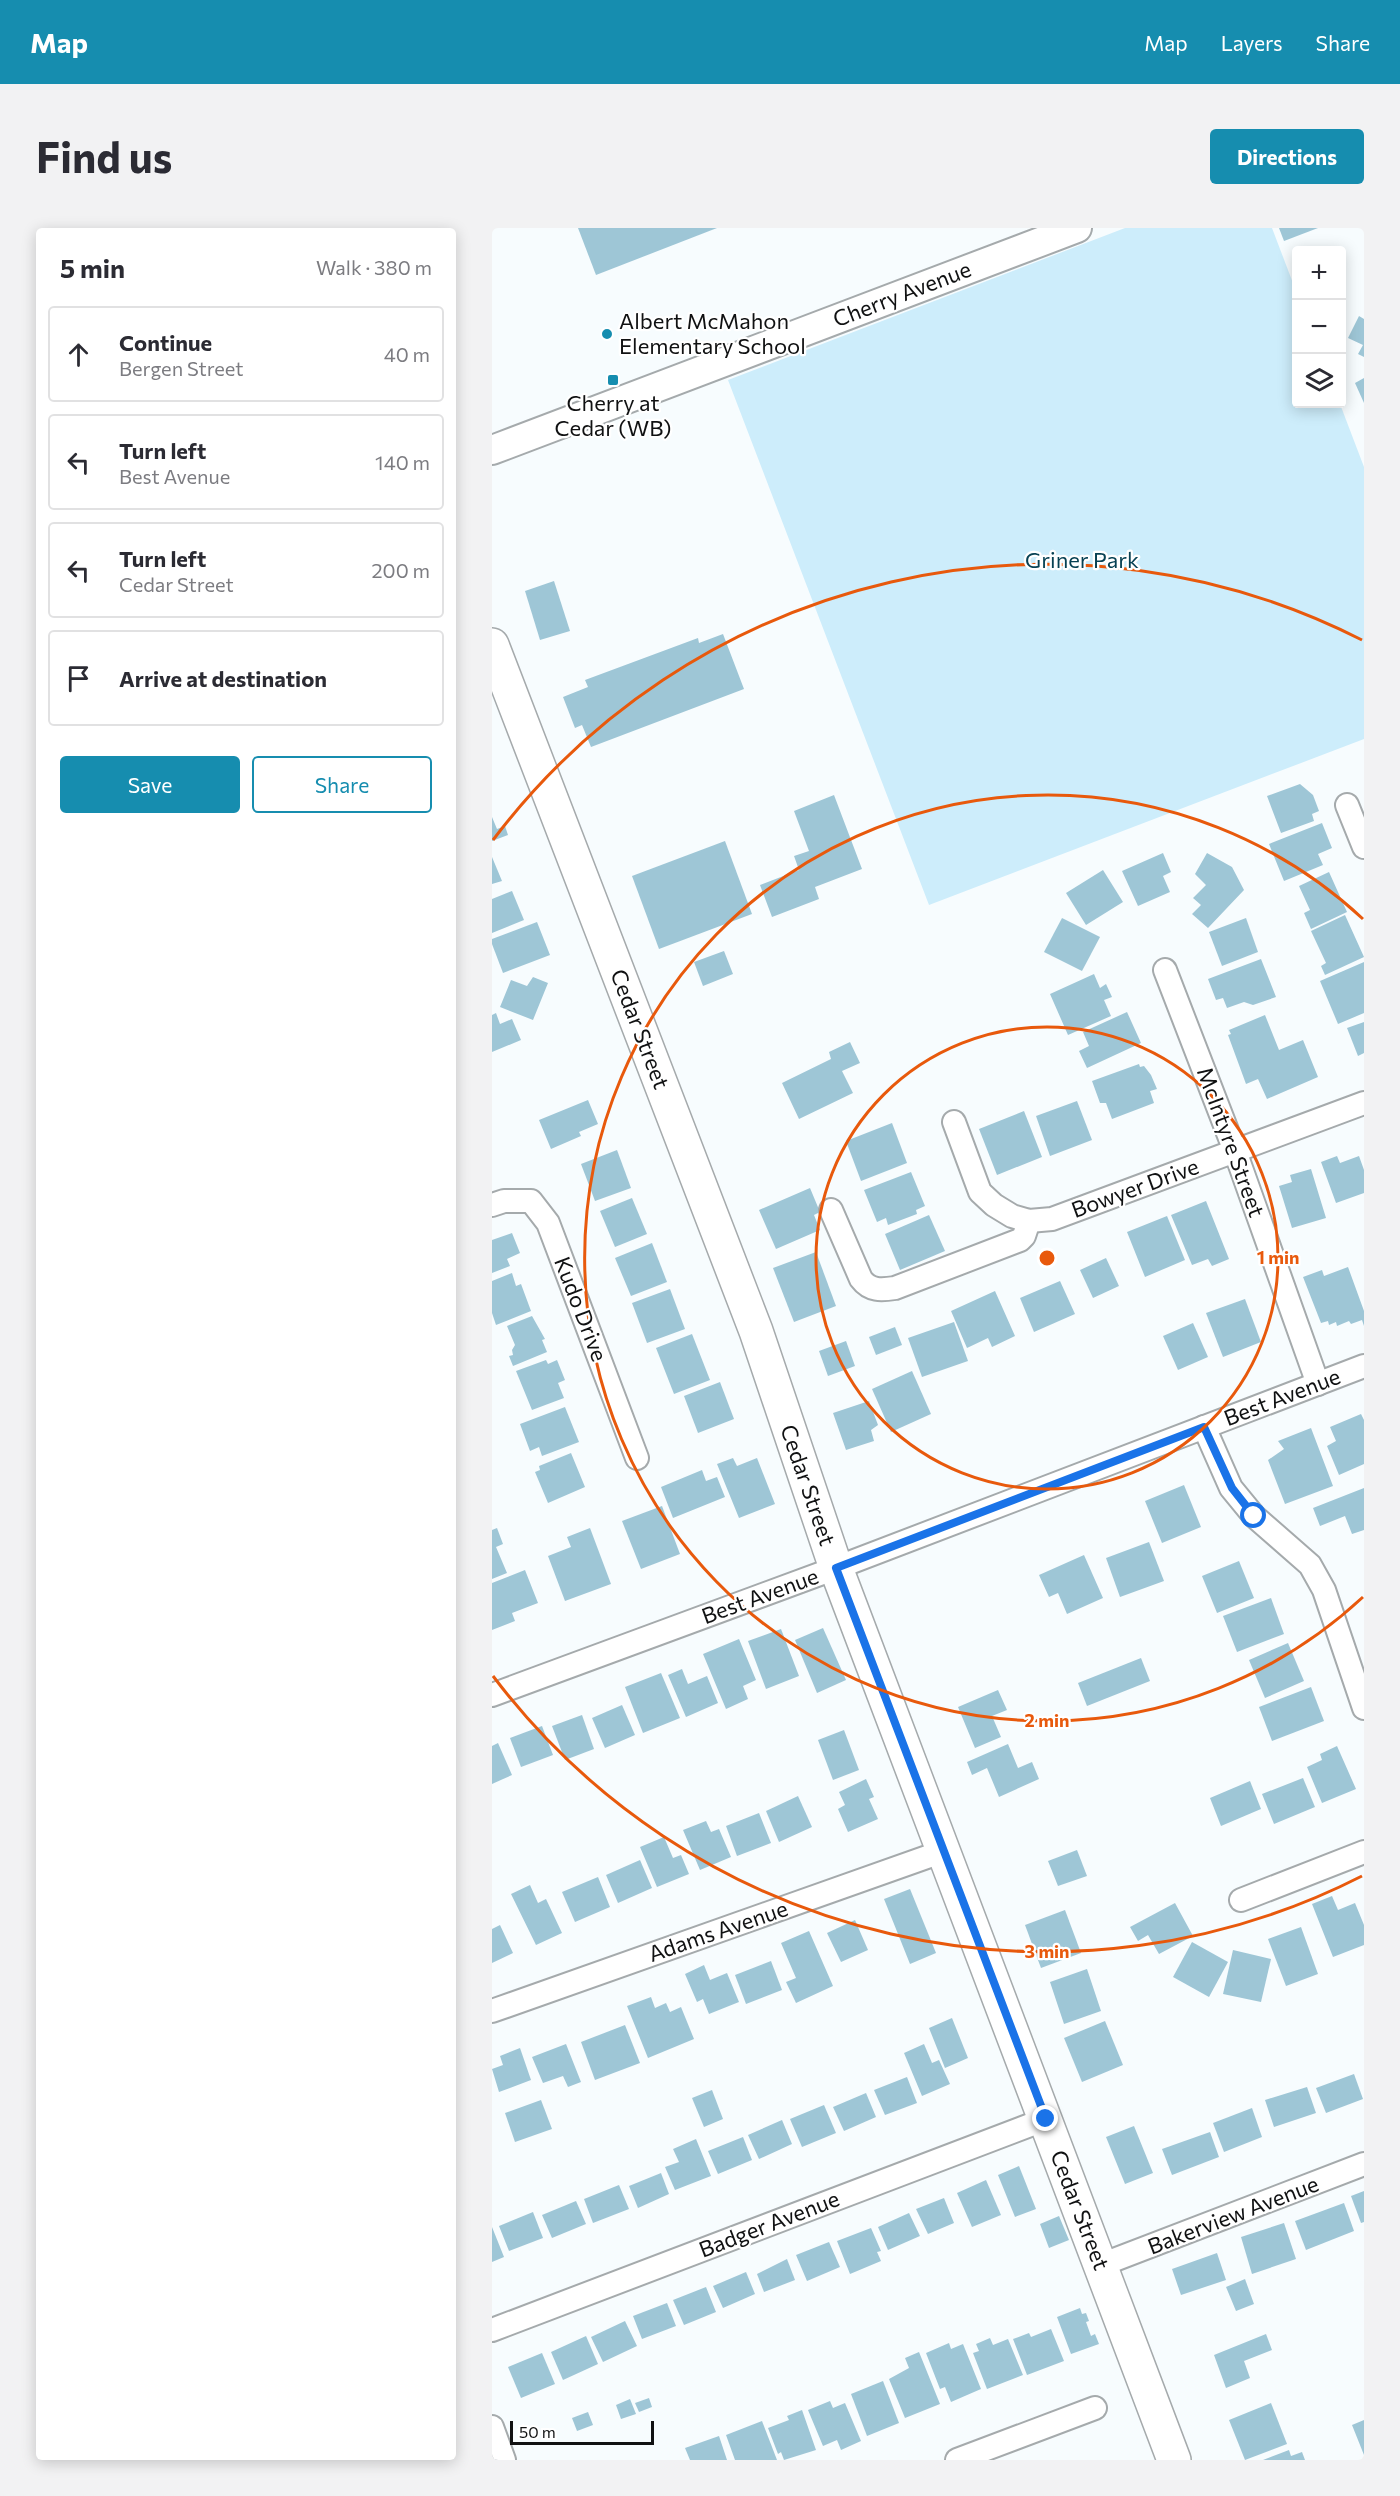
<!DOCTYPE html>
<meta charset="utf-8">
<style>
:root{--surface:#fff;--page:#f2f2f3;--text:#2b2b33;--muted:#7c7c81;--line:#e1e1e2;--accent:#168daf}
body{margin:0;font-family:Commissioner,sans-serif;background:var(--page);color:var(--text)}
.controls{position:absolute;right:18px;top:18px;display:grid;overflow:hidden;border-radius:6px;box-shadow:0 3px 15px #0003}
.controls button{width:54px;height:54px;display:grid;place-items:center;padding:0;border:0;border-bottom:2px solid var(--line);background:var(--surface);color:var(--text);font:30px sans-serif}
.scale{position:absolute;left:18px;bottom:15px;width:144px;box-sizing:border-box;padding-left:6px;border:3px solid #101112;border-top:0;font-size:16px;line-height:21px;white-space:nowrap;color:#101112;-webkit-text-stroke:4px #fff;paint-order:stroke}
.stop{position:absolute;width:18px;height:18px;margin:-14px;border:4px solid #1a73e8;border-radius:50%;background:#fff}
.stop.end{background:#1a73e8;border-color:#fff;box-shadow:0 2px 6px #0008}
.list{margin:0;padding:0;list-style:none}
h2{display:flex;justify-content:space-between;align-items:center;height:78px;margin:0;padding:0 24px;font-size:26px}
h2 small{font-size:20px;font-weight:400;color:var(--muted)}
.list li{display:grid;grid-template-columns:39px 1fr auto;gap:18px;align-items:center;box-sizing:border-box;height:96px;margin:0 12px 12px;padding:0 12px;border:2px solid var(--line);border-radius:6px}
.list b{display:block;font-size:22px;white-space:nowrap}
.list p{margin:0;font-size:20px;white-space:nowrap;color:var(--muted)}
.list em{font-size:20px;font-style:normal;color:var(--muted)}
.actions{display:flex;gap:12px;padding:18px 24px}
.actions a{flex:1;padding:14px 0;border:2px solid var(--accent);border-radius:6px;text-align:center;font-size:21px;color:var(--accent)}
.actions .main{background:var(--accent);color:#fff}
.icon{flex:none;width:33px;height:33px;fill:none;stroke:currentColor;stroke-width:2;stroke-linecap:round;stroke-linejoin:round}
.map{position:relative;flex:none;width:872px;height:2232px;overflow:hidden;border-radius:6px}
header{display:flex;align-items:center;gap:36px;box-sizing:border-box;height:84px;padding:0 30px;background:var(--accent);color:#fff}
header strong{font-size:28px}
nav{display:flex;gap:33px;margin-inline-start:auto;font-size:21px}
.intro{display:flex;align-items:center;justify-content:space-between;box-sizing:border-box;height:144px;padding:0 36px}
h1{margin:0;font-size:42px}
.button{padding:15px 27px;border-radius:6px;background:var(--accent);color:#fff;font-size:21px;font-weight:700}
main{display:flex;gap:36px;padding:0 36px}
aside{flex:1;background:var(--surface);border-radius:6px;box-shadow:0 3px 15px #0003}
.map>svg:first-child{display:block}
</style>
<header>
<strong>Map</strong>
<nav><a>Map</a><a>Layers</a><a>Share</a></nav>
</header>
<div class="intro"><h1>Find us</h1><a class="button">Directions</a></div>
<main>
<aside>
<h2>5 min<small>Walk · 380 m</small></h2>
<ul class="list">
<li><svg class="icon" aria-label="ahead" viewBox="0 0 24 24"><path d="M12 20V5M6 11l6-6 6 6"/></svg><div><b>Continue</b><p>Bergen Street</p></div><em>40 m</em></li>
<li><svg class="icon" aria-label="left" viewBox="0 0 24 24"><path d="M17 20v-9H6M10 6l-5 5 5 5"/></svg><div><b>Turn left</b><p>Best Avenue</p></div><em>140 m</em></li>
<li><svg class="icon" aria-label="left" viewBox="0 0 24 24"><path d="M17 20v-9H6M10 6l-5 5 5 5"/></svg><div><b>Turn left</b><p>Cedar Street</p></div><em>200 m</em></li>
<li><svg class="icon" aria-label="arrive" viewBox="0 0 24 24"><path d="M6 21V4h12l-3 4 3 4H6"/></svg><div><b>Arrive at destination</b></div></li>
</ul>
<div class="actions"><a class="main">Save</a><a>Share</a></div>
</aside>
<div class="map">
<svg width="872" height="2232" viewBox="0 0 872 2232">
<rect width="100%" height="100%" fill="#f7fcfe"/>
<path fill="#cdedfb" d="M633 0H780L804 63V176H848L872 239V511L437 677 236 152Z"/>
<g fill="#9ec6d6">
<path d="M86 0H225L104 47Z"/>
<path d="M787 0H826L792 13Z"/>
<path d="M867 88 872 91V129L866 126 871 117 856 110Z"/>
<path d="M872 150V175L863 155Z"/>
<path d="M62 353 78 403 48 412 33 363Z"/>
<path d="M231 406 252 461 99 519 90 497 83 500 71 469 96 459 93 452 206 410 207 415Z"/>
<path d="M808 556 821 567 827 583 820 586 822 593 789 605 775 568Z"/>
<path d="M342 567 370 641 323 659 327 671 280 689 268 657 307 642 302 628 317 623 302 583Z"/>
<path d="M0 589 5 601 13 598 16 607 0 613Z"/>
<path d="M830 595 840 620 826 626 831 637 792 653 777 616Z"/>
<path d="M233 613 260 686 167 721 140 648Z"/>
<path d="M671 625 679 644 671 648 678 664 646 678 630 643Z"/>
<path d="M715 625 740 639 752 662 716 700 700 686 709 677 701 670 714 657 703 646Z"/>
<path d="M0 629 10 653 0 656Z"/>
<path d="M611 642 631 674 594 697 574 665Z"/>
<path d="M837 644 855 684 819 701 812 685 818 682 807 658Z"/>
<path d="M20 663 32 692 0 705V671Z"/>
<path d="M853 687 872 729 833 747 829 738 834 735 819 703Z"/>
<path d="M570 690 608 709 590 743 552 724Z"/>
<path d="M754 690 766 724 730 738 717 704Z"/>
<path d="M45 694 58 727 11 745 0 716V711Z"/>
<path d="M232 723 241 746 211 758 202 734Z"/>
<path d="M769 731 784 769 761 777 752 774 735 780 731 770 724 772 716 751Z"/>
<path d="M872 734V785L846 796 828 753Z"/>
<path d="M602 746 608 760 614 756 620 769 612 772 619 788 576 807 558 766Z"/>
<path d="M41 749 56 755 41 792 8 779 19 752 35 758Z"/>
<path d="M635 784 649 815 595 840 587 823 597 818 591 804Z"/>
<path d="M4 785 8 796 20 791 29 812 0 824V787Z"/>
<path d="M773 787 787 822 811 812 826 849 775 871 766 851 754 856 736 807 739 806 737 802Z"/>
<path d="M872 794V825L866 828 855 800Z"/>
<path d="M358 814 368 835 350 843 361 865 307 891 290 855 339 831 337 824Z"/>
<path d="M647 836 648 839 652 838 659 847 665 861 658 863 662 875 620 891 614 875H608L600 853Z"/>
<path d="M96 872 106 896 87 904 89 908 59 921 47 892Z"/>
<path d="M585 873 600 912 558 928 544 888Z"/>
<path d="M532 883 550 929 505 947 487 901Z"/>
<path d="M400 895 415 935 369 953 354 913Z"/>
<path d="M125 922 139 960 103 973 89 936Z"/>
<path d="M845 928 848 935 867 928 872 942V965L844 975 829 934Z"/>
<path d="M819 941 834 990 800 1000 787 958 800 954 798 947Z"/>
<path d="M419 944 433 978 424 982 425 986 396 997 394 990 385 994 372 962Z"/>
<path d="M318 960 328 984 322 987 328 1002 284 1021 267 982Z"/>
<path d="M140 970 155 1006 123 1019 108 983Z"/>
<path d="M714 973 737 1031 720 1038 716 1031 700 1037 679 987Z"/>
<path d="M437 987 453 1023 408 1042 393 1006Z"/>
<path d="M675 988 693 1032 653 1049 635 1004Z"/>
<path d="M20 1005 28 1025 15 1031 18 1038 0 1045V1012Z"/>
<path d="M160 1015 175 1054 139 1068 123 1030Z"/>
<path d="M324 1024 344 1078 302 1094 281 1040Z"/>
<path d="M614 1030 627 1058 601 1070 588 1042Z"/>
<path d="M856 1039 872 1083V1098L870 1092 859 1096 857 1093 845 1098 844 1094 837 1097 836 1093 829 1095 811 1049 830 1042 832 1048Z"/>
<path d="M20 1045 24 1058 29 1056 39 1083 4 1097 0 1085V1053Z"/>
<path d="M568 1053 583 1086 542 1104 528 1070Z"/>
<path d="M178 1061 193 1101 155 1115 140 1075Z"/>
<path d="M503 1063 523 1108 500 1119 496 1110 475 1120 459 1083Z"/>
<path d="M753 1071 769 1114 731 1129 714 1085Z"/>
<path d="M40 1088 53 1111 50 1112 55 1124 21 1138 17 1128 21 1127 20 1122 23 1117 15 1098Z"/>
<path d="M462 1094 476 1133 430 1149 416 1110Z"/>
<path d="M701 1095 716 1129 686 1142 671 1108Z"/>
<path d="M403 1099 410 1117 384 1127 377 1109Z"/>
<path d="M200 1106 218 1152 182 1166 164 1120Z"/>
<path d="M354 1113 363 1138 336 1148 327 1123Z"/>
<path d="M54 1132 56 1136 65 1132 73 1152 66 1155 72 1170 40 1182 24 1143Z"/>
<path d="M420 1143 439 1186 399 1204 380 1161Z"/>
<path d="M228 1154 242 1191 206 1205 192 1168Z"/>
<path d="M377 1173 386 1197 379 1202 382 1213 354 1222 341 1185Z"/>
<path d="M73 1179 87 1214 50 1228 47 1219 38 1223 28 1196Z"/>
<path d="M869 1186 872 1192V1236L847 1247 835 1218 844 1213 838 1199Z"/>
<path d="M819 1200 841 1258 793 1276 776 1232 792 1221 786 1213Z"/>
<path d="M79 1225 93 1259 56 1275 43 1244 48 1242 47 1238Z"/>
<path d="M241 1230 245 1238 265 1230 283 1276 247 1290 225 1236Z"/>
<path d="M210 1242 214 1253 225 1249 233 1269 181 1290 169 1259Z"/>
<path d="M692 1257 709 1299 670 1315 653 1273Z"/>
<path d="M872 1260V1302L860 1306 853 1288 828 1298 821 1280Z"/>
<path d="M170 1278 188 1326 149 1341 130 1293Z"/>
<path d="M5 1300 11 1316 4 1319 15 1345 0 1351V1302Z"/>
<path d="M98 1300 119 1356 73 1373 56 1328 79 1319 75 1309Z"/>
<path d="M657 1314 672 1353 628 1369 614 1330Z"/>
<path d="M592 1327 611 1370 575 1386 566 1365 557 1369 547 1347Z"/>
<path d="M747 1333 762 1370 725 1385 710 1348Z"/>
<path d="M33 1342 46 1375 20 1385 23 1393 0 1402V1355Z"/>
<path d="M779 1370 792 1406 745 1424 731 1388Z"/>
<path d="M331 1400 354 1452 325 1465 303 1412Z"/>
<path d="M289 1401 307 1448 274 1461 256 1413Z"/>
<path d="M247 1411 264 1452 251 1458 256 1471 234 1481 211 1426Z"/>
<path d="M796 1415 812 1453 773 1470 757 1432Z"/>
<path d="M649 1430 658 1453 595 1478 586 1455Z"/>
<path d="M190 1441 196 1456 215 1448 226 1475 194 1489 176 1447Z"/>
<path d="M169 1445 188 1490 151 1505 133 1459Z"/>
<path d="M819 1459 832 1493 780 1513 767 1479Z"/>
<path d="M506 1462 515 1482 500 1488 509 1509 483 1520 466 1479Z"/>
<path d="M130 1477 143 1507 113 1520 100 1490Z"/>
<path d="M90 1487 102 1521 73 1532 60 1498Z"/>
<path d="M50 1498 61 1527 29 1539 18 1510Z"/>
<path d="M352 1502 367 1542 341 1552 326 1512Z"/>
<path d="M6 1515 20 1547 0 1556V1518Z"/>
<path d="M516 1516 526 1540 540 1534 547 1551 507 1569 495 1540 480 1547 475 1534Z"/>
<path d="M845 1518 864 1561 830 1575 815 1539 830 1532 828 1526Z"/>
<path d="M811 1550 823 1579 782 1596 770 1566Z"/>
<path d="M374 1551 382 1569 377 1571 386 1591 356 1604 346 1581 353 1577 347 1564Z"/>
<path d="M758 1553 769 1581 729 1598 718 1570Z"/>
<path d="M306 1568 320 1599 287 1614 274 1583Z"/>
<path d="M267 1585 279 1615 245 1628 234 1598Z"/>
<path d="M214 1593 219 1604 227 1601 239 1629 208 1642 191 1602Z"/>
<path d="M172 1609 181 1630 189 1627 197 1646 165 1659 148 1619Z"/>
<path d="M585 1622 595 1648 566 1658 556 1633Z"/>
<path d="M148 1632 160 1660 126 1675 114 1647Z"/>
<path d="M106 1649 118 1679 83 1694 70 1664Z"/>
<path d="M38 1657 46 1675 54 1671 70 1705 44 1717 19 1666Z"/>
<path d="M418 1661 444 1725 418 1736 392 1671Z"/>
<path d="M840 1668 846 1682 863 1675 872 1697V1717L841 1729 820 1676Z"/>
<path d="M683 1675 701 1708 667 1726 656 1707 646 1713 638 1699Z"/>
<path d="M573 1682 589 1725 549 1740 533 1697Z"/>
<path d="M363 1692 376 1722 349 1734 335 1705Z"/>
<path d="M8 1697 21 1725 0 1735V1701Z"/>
<path d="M809 1699 826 1746 794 1758 776 1711Z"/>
<path d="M317 1703 341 1758 304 1775 294 1754 304 1750 289 1715Z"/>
<path d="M700 1714 736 1734 717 1769 681 1749Z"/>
<path d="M741 1722 779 1731 769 1774 731 1766Z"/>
<path d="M279 1733 290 1762 254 1776 243 1747Z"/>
<path d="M212 1737 218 1752 235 1745 247 1774 217 1786 211 1771 205 1774 193 1746Z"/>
<path d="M595 1741 609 1783 572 1796 558 1754Z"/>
<path d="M159 1769 163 1780 174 1775 178 1784 189 1779 202 1811 156 1830 135 1778Z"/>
<path d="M460 1790 476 1830 453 1840 437 1800Z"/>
<path d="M613 1793 631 1837 590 1854 572 1810Z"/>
<path d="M133 1797 148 1835 103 1852 89 1814Z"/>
<path d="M74 1816 89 1854 76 1859 71 1848 51 1855 40 1829Z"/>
<path d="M432 1816 440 1835 447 1832 458 1856 430 1868 412 1825Z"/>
<path d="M28 1820 39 1852 7 1864 0 1841 11 1837 8 1828Z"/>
<path d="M862 1846 871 1871 834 1885 824 1860Z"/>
<path d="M415 1849 425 1875 393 1887 382 1862Z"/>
<path d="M815 1859 824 1885 782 1899 773 1872Z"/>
<path d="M220 1862 231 1891 212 1899 200 1870Z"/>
<path d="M374 1865 384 1889 352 1903 341 1879Z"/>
<path d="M49 1872 60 1901 23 1914 13 1885Z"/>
<path d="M332 1877 344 1905 310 1919 298 1891Z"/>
<path d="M760 1880 770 1909 732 1924 721 1895Z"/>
<path d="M290 1892 300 1916 267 1931 256 1907Z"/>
<path d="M642 1898 661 1945 633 1956 614 1909Z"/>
<path d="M718 1904 727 1929 680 1947 670 1921Z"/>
<path d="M251 1909 260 1932 226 1946 216 1923Z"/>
<path d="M204 1911 219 1948 183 1962 173 1939 187 1934 181 1921Z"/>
<path d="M527 1938 544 1981 523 1989 506 1947Z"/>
<path d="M169 1945 177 1966 146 1980 137 1958Z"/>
<path d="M494 1952 509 1987 480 1999 465 1965Z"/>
<path d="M127 1957 137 1981 101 1995 92 1971Z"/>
<path d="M872 1963V1994L869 1995 859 1968Z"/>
<path d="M452 1970 462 1995 436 2006 424 1981Z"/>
<path d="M84 1973 94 1996 60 2010 50 1987Z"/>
<path d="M852 1975 862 2003 814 2022 803 1993Z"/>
<path d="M41 1984 51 2010 17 2023 7 1998Z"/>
<path d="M417 1985 428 2008 396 2022 386 1999Z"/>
<path d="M567 1988 577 2012 557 2020 548 1996Z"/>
<path d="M792 1995 804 2031 760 2046 749 2009Z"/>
<path d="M0 1999 12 2029 0 2034Z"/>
<path d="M379 2000 389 2023 385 2024 389 2033 358 2046 345 2013Z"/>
<path d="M337 2014 348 2039 315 2053 304 2027Z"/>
<path d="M725 2025 734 2052 689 2067 680 2041Z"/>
<path d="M295 2031 303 2052 272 2064 265 2046Z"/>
<path d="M254 2044 263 2066 231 2080 221 2058Z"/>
<path d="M753 2051 762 2076 744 2083 734 2059Z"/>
<path d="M214 2059 224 2084 192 2097 181 2072Z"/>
<path d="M175 2075 184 2098 150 2111 141 2088Z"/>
<path d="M588 2080 590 2086 594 2085 597 2093 594 2094 599 2108 603 2106 607 2116 579 2126 565 2089Z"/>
<path d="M133 2093 145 2118 111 2134 99 2109Z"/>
<path d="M559 2101 572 2133 535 2147 521 2111 537 2105 539 2109Z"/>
<path d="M774 2106 780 2122 752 2133 758 2150 734 2160 722 2127Z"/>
<path d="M94 2108 106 2136 71 2152 59 2124Z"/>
<path d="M498 2110 501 2117 516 2111 531 2147 495 2161 481 2125 487 2123 484 2116Z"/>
<path d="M457 2115 459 2121 471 2116 489 2161 459 2174 453 2159 448 2161 434 2125Z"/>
<path d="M427 2124 448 2176 413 2190 397 2151 417 2140 413 2130Z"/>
<path d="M50 2125 63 2156 29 2170 16 2139Z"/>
<path d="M391 2153 407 2195 375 2208 359 2166Z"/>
<path d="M157 2170 160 2179 147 2184 143 2175Z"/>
<path d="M138 2171 144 2186 129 2191 124 2177Z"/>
<path d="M338 2173 341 2180 353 2175 369 2213 349 2222 345 2212 331 2218 316 2182Z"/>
<path d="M779 2175 795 2216 753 2232 737 2192Z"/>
<path d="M310 2182 324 2222 292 2232 289 2224 286 2226 276 2200 297 2192 295 2188Z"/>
<path d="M96 2184 101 2197 85 2203 80 2190Z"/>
<path d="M872 2192V2227L860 2197Z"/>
<path d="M270 2193 285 2232H243L234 2207Z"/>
<path d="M227 2208 235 2232H198L193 2220Z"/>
<path d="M797 2222 799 2228 810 2224 813 2232H771Z"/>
</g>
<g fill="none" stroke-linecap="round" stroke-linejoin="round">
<defs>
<g id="minor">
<path d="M855 577 872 619"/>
<path d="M673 742 743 923 826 1156"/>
<path d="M462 894 488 964 502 977 520 988 537 993 560 991 872 875"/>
<path d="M0 977 12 973H39L56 995 145 1230"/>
<path d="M339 982 369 1051C378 1063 389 1062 403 1060L528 1012 532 1008 537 993"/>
<path d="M712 1199 739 1260 762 1288 818 1337 832 1362 872 1480"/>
<path d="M0 1467 344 1340 872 1138"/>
<path d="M749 1672 872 1624"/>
<path d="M0 1783 452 1623"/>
<path d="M609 2037 872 1936"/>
<path d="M0 2102 554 1891"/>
<path d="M0 2199 12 2232"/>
<path d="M465 2232 603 2180"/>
</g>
<path id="tertiary" d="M0 222 585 0"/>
<path id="secondary" d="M0 417 264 1103 344 1340 682 2232"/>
</defs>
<use href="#minor" stroke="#a5aaac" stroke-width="26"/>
<use href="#tertiary" stroke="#a5aaac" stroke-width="32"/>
<use href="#secondary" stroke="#a5aaac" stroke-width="36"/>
<use href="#minor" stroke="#fff" stroke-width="22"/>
<use href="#tertiary" stroke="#fff" stroke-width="28"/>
<use href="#secondary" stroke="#fff" stroke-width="33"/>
</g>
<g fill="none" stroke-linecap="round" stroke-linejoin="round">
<path stroke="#1a73e8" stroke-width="8" d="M554 1891 344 1340 712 1199 740 1260 762 1288"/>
</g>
<g fill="none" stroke="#e8590c" stroke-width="3">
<circle cx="555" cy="1030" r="231"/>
<path d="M871 1369A463 463 0 1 1 871 691"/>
<path d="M870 1648A694 694 0 0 1 1 1448M1 612A694 694 0 0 1 870 412"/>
</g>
<g fill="#168daf" stroke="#fff" stroke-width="2">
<circle cx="115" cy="106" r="6"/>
<rect x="115" y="146" width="12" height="12" rx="3"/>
</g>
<g text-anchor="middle" stroke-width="4.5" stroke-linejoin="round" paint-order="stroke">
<g font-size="22" fill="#101112" stroke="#fff">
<text transform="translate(410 66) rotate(-21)" y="8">Cherry Avenue</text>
<text transform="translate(148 801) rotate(69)" y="8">Cedar Street</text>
<text transform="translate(739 914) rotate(70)" y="8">McIntyre Street</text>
<text transform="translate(643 960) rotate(-20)" y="8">Bowyer Drive</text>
<text transform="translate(89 1081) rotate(69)" y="8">Kudo Drive</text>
<text transform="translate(790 1169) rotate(-21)" y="8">Best Avenue</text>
<text transform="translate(316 1257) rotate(71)" y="8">Cedar Street</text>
<text transform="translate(268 1368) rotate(-20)" y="8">Best Avenue</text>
<text transform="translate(226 1703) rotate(-19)" y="8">Adams Avenue</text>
<text transform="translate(588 1982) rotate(69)" y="8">Cedar Street</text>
<text transform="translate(741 1987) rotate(-21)" y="8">Bakerview Avenue</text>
<text transform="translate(277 1996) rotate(-21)" y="8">Badger Avenue</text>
</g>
<g font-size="22" fill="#101112" stroke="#fff" text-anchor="start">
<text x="127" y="101">Albert McMahon<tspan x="127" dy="25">Elementary School</tspan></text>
<text x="121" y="183" text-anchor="middle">Cherry at<tspan x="121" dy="25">Cedar (WB)</tspan></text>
</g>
<g font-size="22" fill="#074153" stroke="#fff">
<text x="590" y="340">Griner Park</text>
</g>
</g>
<circle cx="555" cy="1030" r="9" fill="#e8590c" stroke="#fff" stroke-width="3"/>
<g font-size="18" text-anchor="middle" font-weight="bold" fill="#e8590c" stroke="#fff" stroke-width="4.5" stroke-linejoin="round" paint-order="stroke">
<text x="786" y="1036">1 min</text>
<text x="555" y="1499">2 min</text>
<text x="555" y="1730">3 min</text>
</g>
</svg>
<div class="controls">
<button>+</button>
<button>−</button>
<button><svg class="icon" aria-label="layers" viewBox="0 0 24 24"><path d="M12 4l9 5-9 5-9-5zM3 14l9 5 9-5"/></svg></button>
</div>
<div class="scale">50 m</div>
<div class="stop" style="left:762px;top:1288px"></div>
<div class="stop end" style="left:554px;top:1891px"></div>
</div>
</main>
